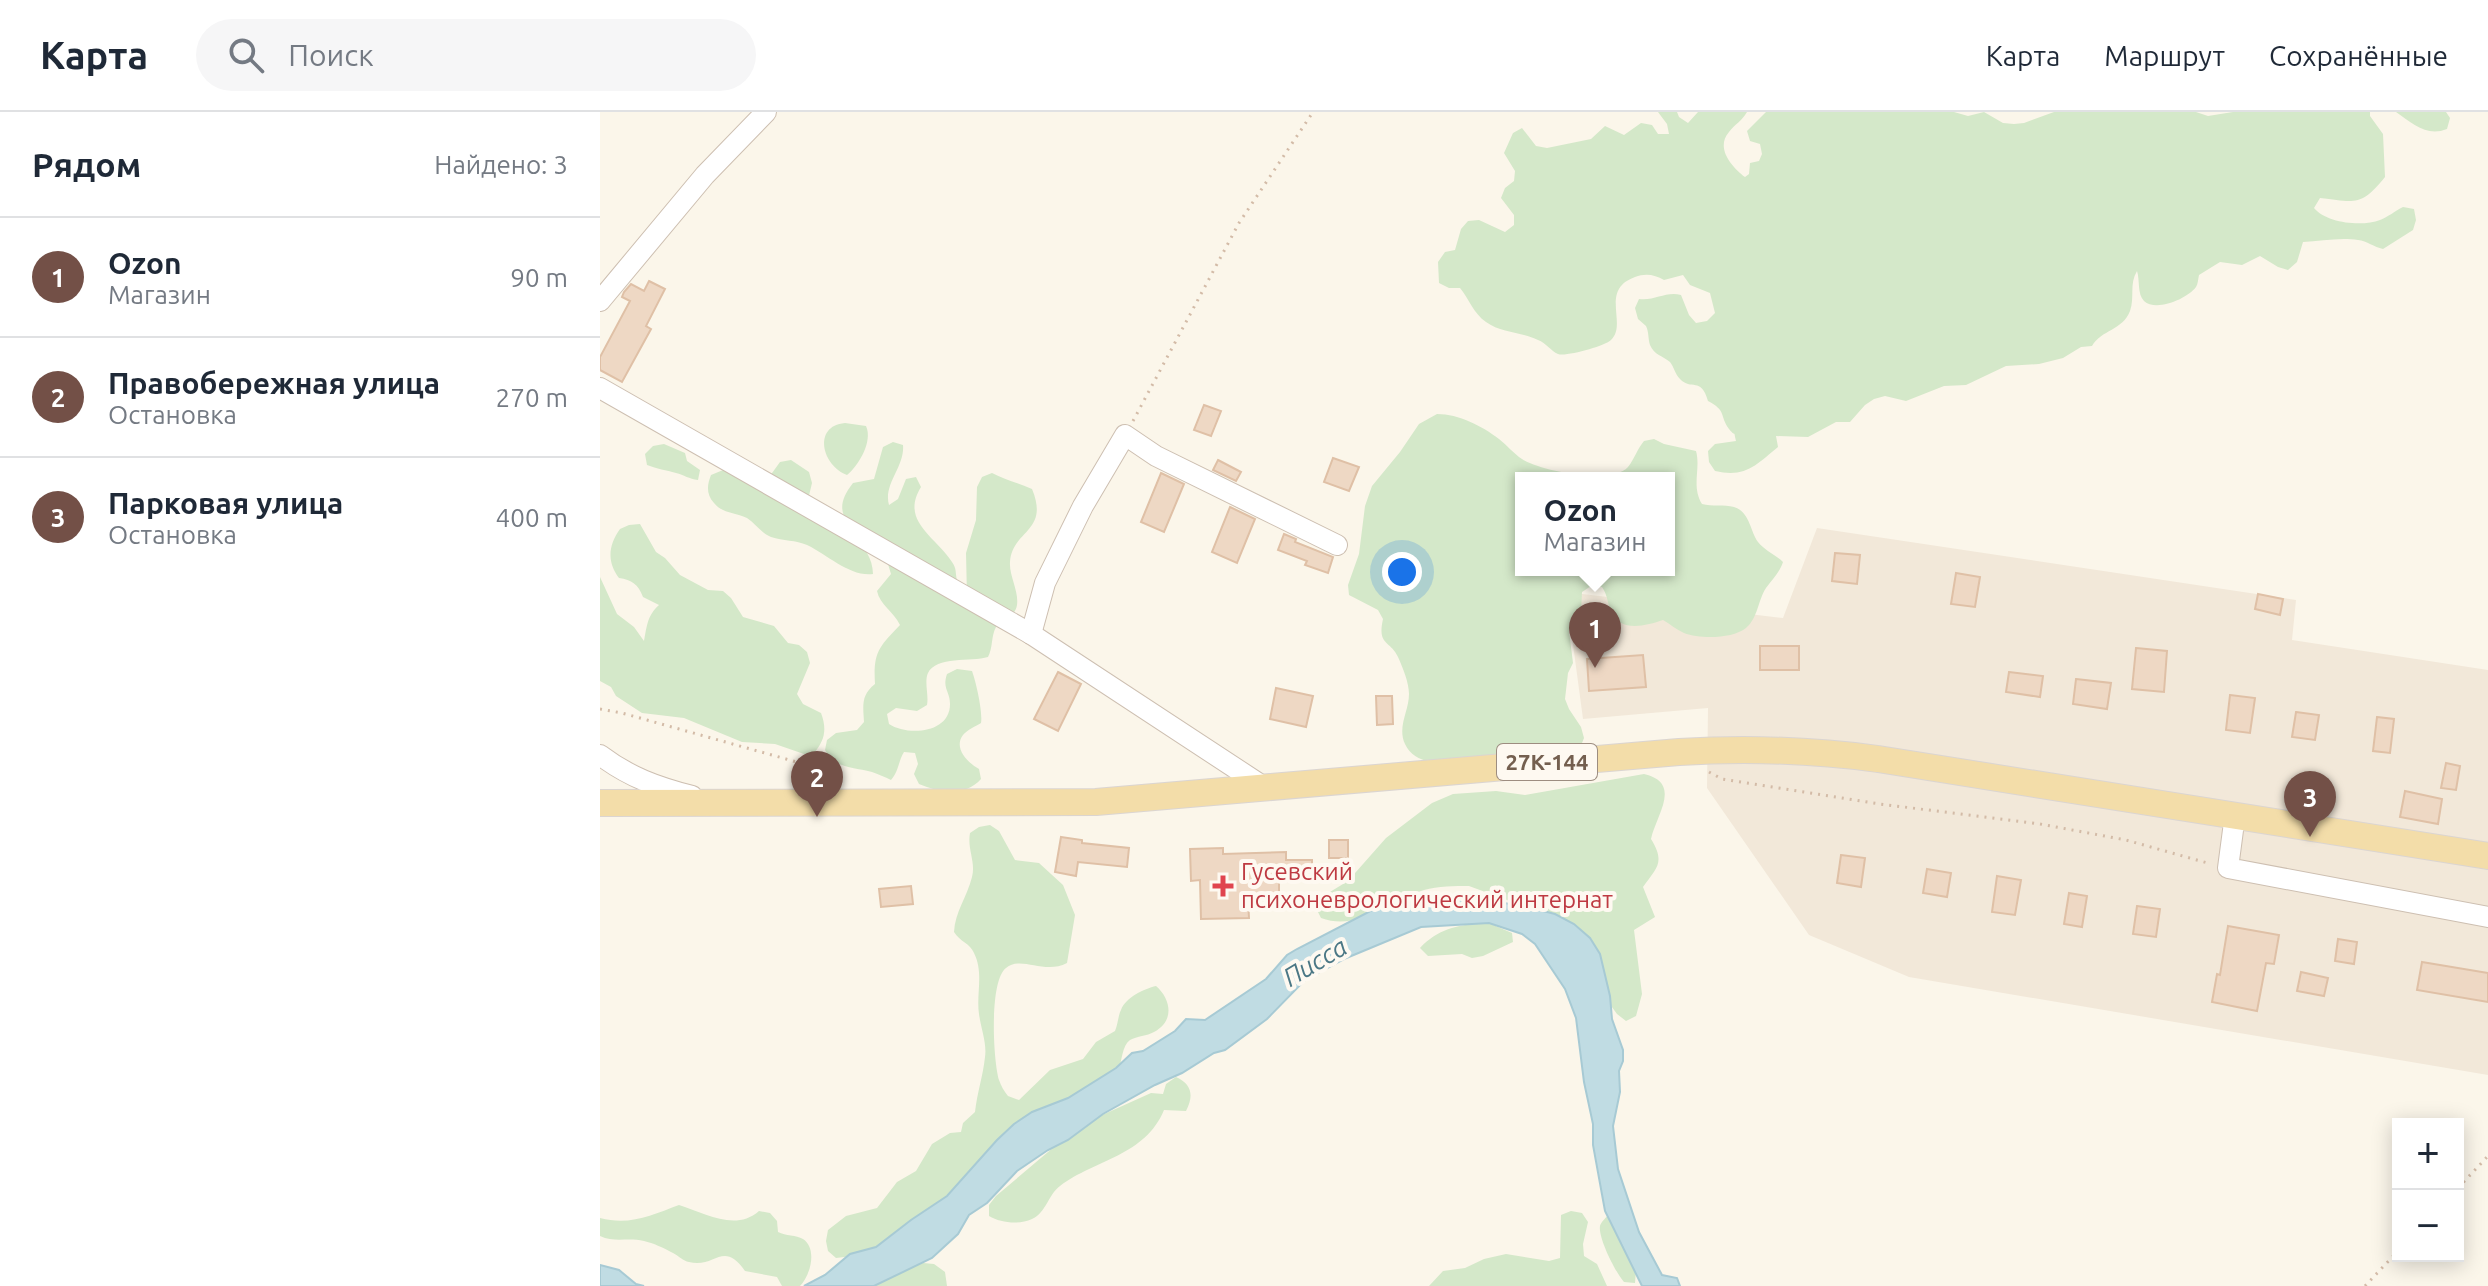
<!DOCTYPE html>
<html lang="ru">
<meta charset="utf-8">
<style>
:root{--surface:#fff;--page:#f6f6f7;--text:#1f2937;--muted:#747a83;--line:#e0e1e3;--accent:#735047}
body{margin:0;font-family:Ubuntu,sans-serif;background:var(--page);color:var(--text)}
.controls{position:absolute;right:24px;bottom:24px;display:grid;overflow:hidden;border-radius:0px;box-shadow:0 4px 20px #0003}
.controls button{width:72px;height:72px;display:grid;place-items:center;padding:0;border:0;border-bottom:2px solid var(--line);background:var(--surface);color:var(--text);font:40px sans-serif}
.you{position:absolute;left:802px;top:460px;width:28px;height:28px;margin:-20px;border:6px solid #fff;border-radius:50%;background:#1a73e8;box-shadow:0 0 0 12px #1a73e833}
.badge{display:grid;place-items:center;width:52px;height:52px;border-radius:50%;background:var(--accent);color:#fff;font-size:26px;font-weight:700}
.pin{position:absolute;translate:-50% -66px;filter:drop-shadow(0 2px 4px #0008)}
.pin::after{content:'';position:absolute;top:42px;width:28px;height:24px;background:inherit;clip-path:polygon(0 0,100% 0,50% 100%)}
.popup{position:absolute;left:915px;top:360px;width:160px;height:104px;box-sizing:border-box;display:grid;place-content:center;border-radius:0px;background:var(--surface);filter:drop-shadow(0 2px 6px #0005);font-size:26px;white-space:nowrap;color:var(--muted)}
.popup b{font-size:30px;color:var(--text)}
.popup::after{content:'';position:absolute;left:50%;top:100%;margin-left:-16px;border:16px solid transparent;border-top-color:var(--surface)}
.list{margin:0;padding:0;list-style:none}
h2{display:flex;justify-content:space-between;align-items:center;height:104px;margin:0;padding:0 32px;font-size:34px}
h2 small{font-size:26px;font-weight:400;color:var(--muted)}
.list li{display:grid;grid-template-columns:52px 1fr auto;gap:24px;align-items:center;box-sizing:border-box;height:120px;padding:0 32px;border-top:2px solid var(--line)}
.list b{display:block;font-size:30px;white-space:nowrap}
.list p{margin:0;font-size:26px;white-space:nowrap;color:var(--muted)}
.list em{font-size:26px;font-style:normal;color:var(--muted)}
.icon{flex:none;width:44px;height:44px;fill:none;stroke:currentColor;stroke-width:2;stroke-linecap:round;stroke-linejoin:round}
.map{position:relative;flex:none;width:1888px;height:1174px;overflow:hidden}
header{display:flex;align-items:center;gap:48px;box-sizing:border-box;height:112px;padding:0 40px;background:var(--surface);border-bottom:2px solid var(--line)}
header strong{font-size:38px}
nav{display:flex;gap:44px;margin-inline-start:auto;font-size:28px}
.search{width:560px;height:72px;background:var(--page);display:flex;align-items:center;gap:20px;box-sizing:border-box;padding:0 28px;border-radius:44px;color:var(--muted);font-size:30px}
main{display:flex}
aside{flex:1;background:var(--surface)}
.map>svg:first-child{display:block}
</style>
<header>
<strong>Карта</strong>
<div class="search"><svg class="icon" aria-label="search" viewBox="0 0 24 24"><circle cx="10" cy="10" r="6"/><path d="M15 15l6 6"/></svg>Поиск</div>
<nav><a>Карта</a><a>Маршрут</a><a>Сохранённые</a></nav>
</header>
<main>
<aside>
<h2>Рядом<small>Найдено: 3</small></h2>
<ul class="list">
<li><span class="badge">1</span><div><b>Ozon</b><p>Магазин</p></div><em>90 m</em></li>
<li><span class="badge">2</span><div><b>Правобережная улица</b><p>Остановка</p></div><em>270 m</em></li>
<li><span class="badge">3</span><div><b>Парковая улица</b><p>Остановка</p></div><em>400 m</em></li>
</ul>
</aside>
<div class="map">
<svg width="1888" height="1174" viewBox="0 0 1888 1174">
<rect width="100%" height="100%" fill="#fbf6ea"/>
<path fill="#f2e8d9" d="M1217 416 1696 488 1692 528 1888 558V963L1309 865 1209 823 1107 676 1108 596 983 607 966 480 1183 506Z"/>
<g fill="#d4e8c9" fill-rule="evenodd">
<path d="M1058 0H1077L1079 5 1088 11 1098 0H1147C1142 9 1135 12 1129 20 1115 36 1132 55 1145 65L1149 62 1150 51 1159 49 1162 42 1160 32 1150 29 1147 19 1166 0H1354L1368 4 1384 0 1403 11 1414 12 1424 11 1454 0H1596L1608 4 1633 0H1770V4L1783 22 1785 65C1761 95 1755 90 1720 86L1714 96C1726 111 1762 115 1780 108 1788 105 1795 99 1803 95L1814 97 1816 108 1813 118 1783 137C1774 135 1767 129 1758 128 1741 125 1721 129 1703 130L1697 150 1688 158 1678 155 1660 144 1642 153 1620 150 1599 163C1598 167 1598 172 1596 175 1587 187 1556 200 1544 189 1537 182 1540 168 1537 159 1529 172 1535 185 1530 199 1523 218 1501 218 1492 234L1481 235 1463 246 1439 252 1406 254 1366 273 1344 274 1306 289 1285 284 1274 287 1265 293 1250 310H1236L1208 325 1176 324 1178 335C1156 353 1146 366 1115 359L1109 350 1108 339 1115 332 1136 329C1133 316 1137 327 1129 317 1119 303 1127 299 1108 289 1101 264 1091 279 1080 267 1075 262 1074 255 1070 250 1063 244 1054 243 1050 233 1048 227 1049 220 1046 214L1038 207 1035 196 1039 187C1055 189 1066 179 1081 183L1089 203 1096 211 1107 209 1115 201 1110 181 1090 173 1083 163 1064 168C1055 163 1046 161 1035 165 999 178 1028 212 1011 228 1005 234 966 245 958 242 951 239 946 231 938 228 922 220 901 221 886 210 874 202 869 187 860 176H849L839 171 838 150 845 140 855 138 861 117 868 109 879 108 905 120 914 113V103L901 86 905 76 914 69 915 59 904 41 913 21 922 16 936 34 947 36 991 27 1005 14 1024 23 1041 11 1052 13 1058 22H1069L1067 12Z"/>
<path d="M1796 0H1846L1850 6 1847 17C1827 25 1813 12 1796 0Z"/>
<path d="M837 302C859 302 882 314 899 327 907 333 914 342 922 347 940 359 1012 373 1028 355 1034 348 1037 337 1044 329L1054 327 1064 332 1096 339C1101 357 1091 374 1102 392 1112 395 1124 392 1134 395 1150 400 1150 419 1158 430 1164 438 1176 443 1183 450 1179 462 1172 467 1166 476 1158 488 1158 506 1146 516 1132 527 1100 527 1084 521 1077 518 1070 512 1063 508 1045 514 1020 521 1011 499 1007 490 1008 484 1002 475L991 474 982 480 981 501 969 519 973 551 968 561 965 587 969 597 981 615 984 626 980 636 830 650C819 647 810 643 805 632 797 615 809 599 809 582 809 571 803 556 798 545 790 528 777 534 783 507L778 498 749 483 748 473 759 442 765 394 772 374 800 340 819 312ZM921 366H1069V458H921Z"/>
<path d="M245 311 266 314C273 329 259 353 247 363 222 354 212 314 245 311Z"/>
<path d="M293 330 303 333C305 355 283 372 289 393L298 387 306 367 316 365 321 375C300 409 335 424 352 450 357 457 355 460 357 468 358 473 364 480 367 485L366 441 376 408 377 375 382 365 392 361C405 368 419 371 432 377 450 420 412 418 410 450 409 464 419 479 417 493 415 506 402 506 396 515 391 524 393 536 388 545 371 550 336 544 328 561 324 570 329 583 327 593L317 599 296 596 287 602 289 612C307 624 350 622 350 592 350 579 342 577 347 562L357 557 372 559C376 570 383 600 381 611 376 614 367 618 363 623 353 636 368 651 379 657L381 667C365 685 340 681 319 672L314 662 318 652 315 641 304 640C298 650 299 659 291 668 285 665 278 662 272 660 253 655 236 657 225 638L227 628 236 621 257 618 264 610C263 593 261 583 275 572 273 540 279 535 300 513 293 499 280 493 277 479L291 462 288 452 289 431 281 425 260 424C241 406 235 394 253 371L274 367 283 335Z"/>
<path d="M64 332 85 341 87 349 100 358 98 368C89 367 84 363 76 361 66 358 57 357 47 353L45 342 53 334Z"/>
<path d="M191 348 209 360 212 371 207 392C231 410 273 428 273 462 250 465 228 443 207 433 196 428 183 429 171 425 161 421 156 412 147 406 135 400 123 402 114 391 106 382 107 373 111 363L128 356 167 368 180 350Z"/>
<path d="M40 412 56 440 65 446 80 463 108 478 123 479 131 486 143 505 174 514 188 531 199 533 207 540 210 551 197 582 203 592 221 601C227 617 225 628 214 641L204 642 175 632 142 630 84 606 42 601 16 584 11 575 0 569V465L17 502 34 515 44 529C47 514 47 504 59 493L43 485C38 472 32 468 19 466 7 450 8 434 20 417L29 413Z"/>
<path d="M1044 662C1083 671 1056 703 1051 727 1066 751 1056 756 1043 775L1055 805 1034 818 1042 882 1036 904 1026 909 1017 902 998 876 959 807 869 774C855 774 838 774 824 778 790 789 758 820 721 806L716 796 720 786 748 769 786 726 832 691 853 682 896 679 925 683Z"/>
<path d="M390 713 399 719 415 748 439 751 463 773 475 803 467 851C444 863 421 843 406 856 389 869 393 948 399 968 401 974 404 979 408 984L419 988 450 958 483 947 496 930 515 919C518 912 518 904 521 898 526 885 544 877 556 874 571 887 575 909 554 920 547 924 537 924 530 928 522 934 522 948 519 957 469 993 420 1029 371 1066 328 1097 293 1142 236 1146L228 1139 226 1129 228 1118 246 1104 277 1096 297 1070 316 1059 332 1032 350 1021 361 1020 363 1011 375 1000C377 981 383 964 385 945 387 931 381 917 379 902 376 882 384 861 374 841 370 831 360 830 354 820 355 800 367 785 372 765 376 750 367 737 370 721L379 715Z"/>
<path d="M880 811 891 812 912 821 913 830 883 844 872 846 862 842 828 844 820 836C838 817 855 814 880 811Z"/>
<path d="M576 965C592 972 594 984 586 999L564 998C545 1044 496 1047 460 1074 448 1083 446 1101 432 1107 419 1113 401 1111 389 1104V1093L396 1084 480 1013 551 981 563 982 566 972Z"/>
<path d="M79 1093C105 1101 135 1120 159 1099L170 1101 177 1109 178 1120C186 1124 196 1123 203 1127 218 1137 210 1164 200 1174H182L177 1165 145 1159C123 1127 115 1157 89 1150 83 1149 79 1144 73 1141 64 1136 53 1131 44 1129 28 1125 15 1131 0 1124V1106C30 1114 52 1103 79 1093Z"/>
<path d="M971 1099 982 1101 988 1110 983 1132 984 1144 997 1152 1007 1174H829L843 1159 865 1156 884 1147 906 1142 949 1149 960 1146 961 1103Z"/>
<path d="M1008 1103 1036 1158 1035 1171 1024 1170C1016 1161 998 1126 1000 1114 1001 1110 1005 1107 1008 1103Z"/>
<path d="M323 1151 334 1152 345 1160 347 1174H265Z"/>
</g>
<g fill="#c0dce3" stroke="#a7cad4" stroke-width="2">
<path d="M846 782 923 794 955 802 974 812 990 826 1000 842 1010 884 1012 907 1023 938V949L1019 959 1020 980 1013 1014 1018 1057 1039 1120 1062 1163 1077 1166 1080 1174H1042L1005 1099 993 1033V1012L984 970 976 906 965 877 935 832 922 822 889 811 821 815 744 847 705 868 667 907 625 938 614 941 582 961 555 973 503 1002 468 1028 448 1038 417 1059 387 1091 369 1103 358 1122 332 1146 274 1174H204L225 1163 250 1142 276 1135 311 1108 347 1084 397 1028 414 1012 432 1000 468 986 516 956 532 941 543 939 575 919 586 907 605 908 666 867 687 843 697 837 782 793 813 783Z"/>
<path d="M0 1153 19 1158 36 1172 44 1174H0Z"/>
</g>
<g fill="#eed8c4" stroke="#dfc0a6" stroke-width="2">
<path d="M49 169 65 177 46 214 51 217 22 270 0 258V245L30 189 22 185 24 180 31 172 44 179Z"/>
<path d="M604 293 621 299 611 324 594 318Z"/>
<path d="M733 346 759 355 749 379 724 370Z"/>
<path d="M618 348 641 360 636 369 613 358Z"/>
<path d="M561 361 584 372 564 420 541 410Z"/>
<path d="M630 395 655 407 637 451 612 440Z"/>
<path d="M684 422 696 427 695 430 733 445 728 461 705 453 707 449 678 438Z"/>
<path d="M1235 441 1260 443 1257 472 1232 469Z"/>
<path d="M1356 461 1380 465 1375 495 1351 492Z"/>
<path d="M1658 482 1683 487 1680 503 1655 497Z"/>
<rect x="1160" y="534" width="39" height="24"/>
<path d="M1536 536 1567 539 1564 580 1532 577Z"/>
<path d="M1043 543 1046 575 989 579 987 547Z"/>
<path d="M458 560 481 572 458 619 434 607Z"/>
<path d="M1409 560 1443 564 1440 585 1406 580Z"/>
<path d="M1476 567 1511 571 1507 597 1473 592Z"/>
<path d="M676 576 713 584 706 615 670 607Z"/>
<path d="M1630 583 1655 586 1650 621 1626 618Z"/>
<path d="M776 584H792L793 612 777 613Z"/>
<path d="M1696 600 1719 603 1715 628 1692 625Z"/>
<path d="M1777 605 1794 607 1790 641 1773 639Z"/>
<path d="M1846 651 1860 654 1856 678 1841 676Z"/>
<path d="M1805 679 1842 687 1838 712 1800 705Z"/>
<path d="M461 725 482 728V731L529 736 527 755 478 750 476 764 455 760Z"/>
<rect x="729" y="728" width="19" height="18"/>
<path d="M623 736V742L686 740V748H712V758L687 760V770H679V786L648 787 649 806 601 807 600 768 591 769 590 737Z"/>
<path d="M1241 743 1265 746 1261 775 1237 771Z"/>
<path d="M1327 757 1351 761 1347 785 1323 781Z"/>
<path d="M1397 764 1421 768 1415 803 1392 800Z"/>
<path d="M311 774 313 792 281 795 279 777Z"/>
<path d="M1469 781 1487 784 1482 815 1464 812Z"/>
<path d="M1537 794 1560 797 1556 825 1533 822Z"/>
<path d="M1628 814 1679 823 1674 852 1666 851 1657 899 1612 890 1617 862 1620 863Z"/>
<path d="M1738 827 1757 830 1754 852 1735 849Z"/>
<path d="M1822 850 1888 861V890L1817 878Z"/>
<path d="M1701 860 1728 866 1724 884 1697 879Z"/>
</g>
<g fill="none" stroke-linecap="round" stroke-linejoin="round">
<defs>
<g id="minor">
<path d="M0 189 105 63 166 0"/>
<path d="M0 276 431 522 664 675"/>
<path d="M431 522 445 471 483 394 525 323 556 344 737 433"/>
<path d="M0 643C29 665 57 675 92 684"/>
<path d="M1635 703 1628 756 1888 805"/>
</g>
<path id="major" d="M0 691 496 690 1079 640C1146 636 1212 638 1278 647L1888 744"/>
</defs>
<use href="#minor" stroke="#cdbfb1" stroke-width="22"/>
<use href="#major" stroke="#dbd5d1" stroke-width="28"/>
<g stroke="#d3bba7" stroke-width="3" stroke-dasharray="2 6" stroke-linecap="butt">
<path d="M533 309 639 111 713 0"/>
<path d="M0 597 22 601 236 661"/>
<path d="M1109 660 1122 667 1280 692 1440 712 1526 728 1611 752"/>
<path d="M1858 1076 1888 1044"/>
<path d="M1765 1174 1798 1139"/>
</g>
<use href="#minor" stroke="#fff" stroke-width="20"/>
<use href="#major" stroke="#f3dda9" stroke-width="26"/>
</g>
<path fill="#e0444e" stroke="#fef9f1" stroke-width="3" d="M619 762h8v8h8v8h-8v8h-8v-8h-8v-8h8z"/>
<g text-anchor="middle" stroke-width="8" stroke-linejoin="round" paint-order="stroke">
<rect fill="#fef9f1" stroke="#9d8d80" stroke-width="2" x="897" y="632" width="100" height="36" rx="6"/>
<g font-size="22" font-weight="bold" fill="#745f4f">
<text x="947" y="658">27К-144</text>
</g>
<g font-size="24" fill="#be3a42" stroke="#fef9f1" text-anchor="start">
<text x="641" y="768">Гусевский<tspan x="641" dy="28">психоневрологический интернат</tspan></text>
</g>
<g font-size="26" font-style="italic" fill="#4b7785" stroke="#fef9f1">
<text transform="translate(715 850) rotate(-31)" y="9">Писса</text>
</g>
</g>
</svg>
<div class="controls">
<button>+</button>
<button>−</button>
</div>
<div class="you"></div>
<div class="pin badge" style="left:995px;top:556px">1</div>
<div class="popup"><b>Ozon</b>Магазин</div>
<div class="pin badge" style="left:217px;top:705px">2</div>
<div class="pin badge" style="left:1710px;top:725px">3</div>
</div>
</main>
